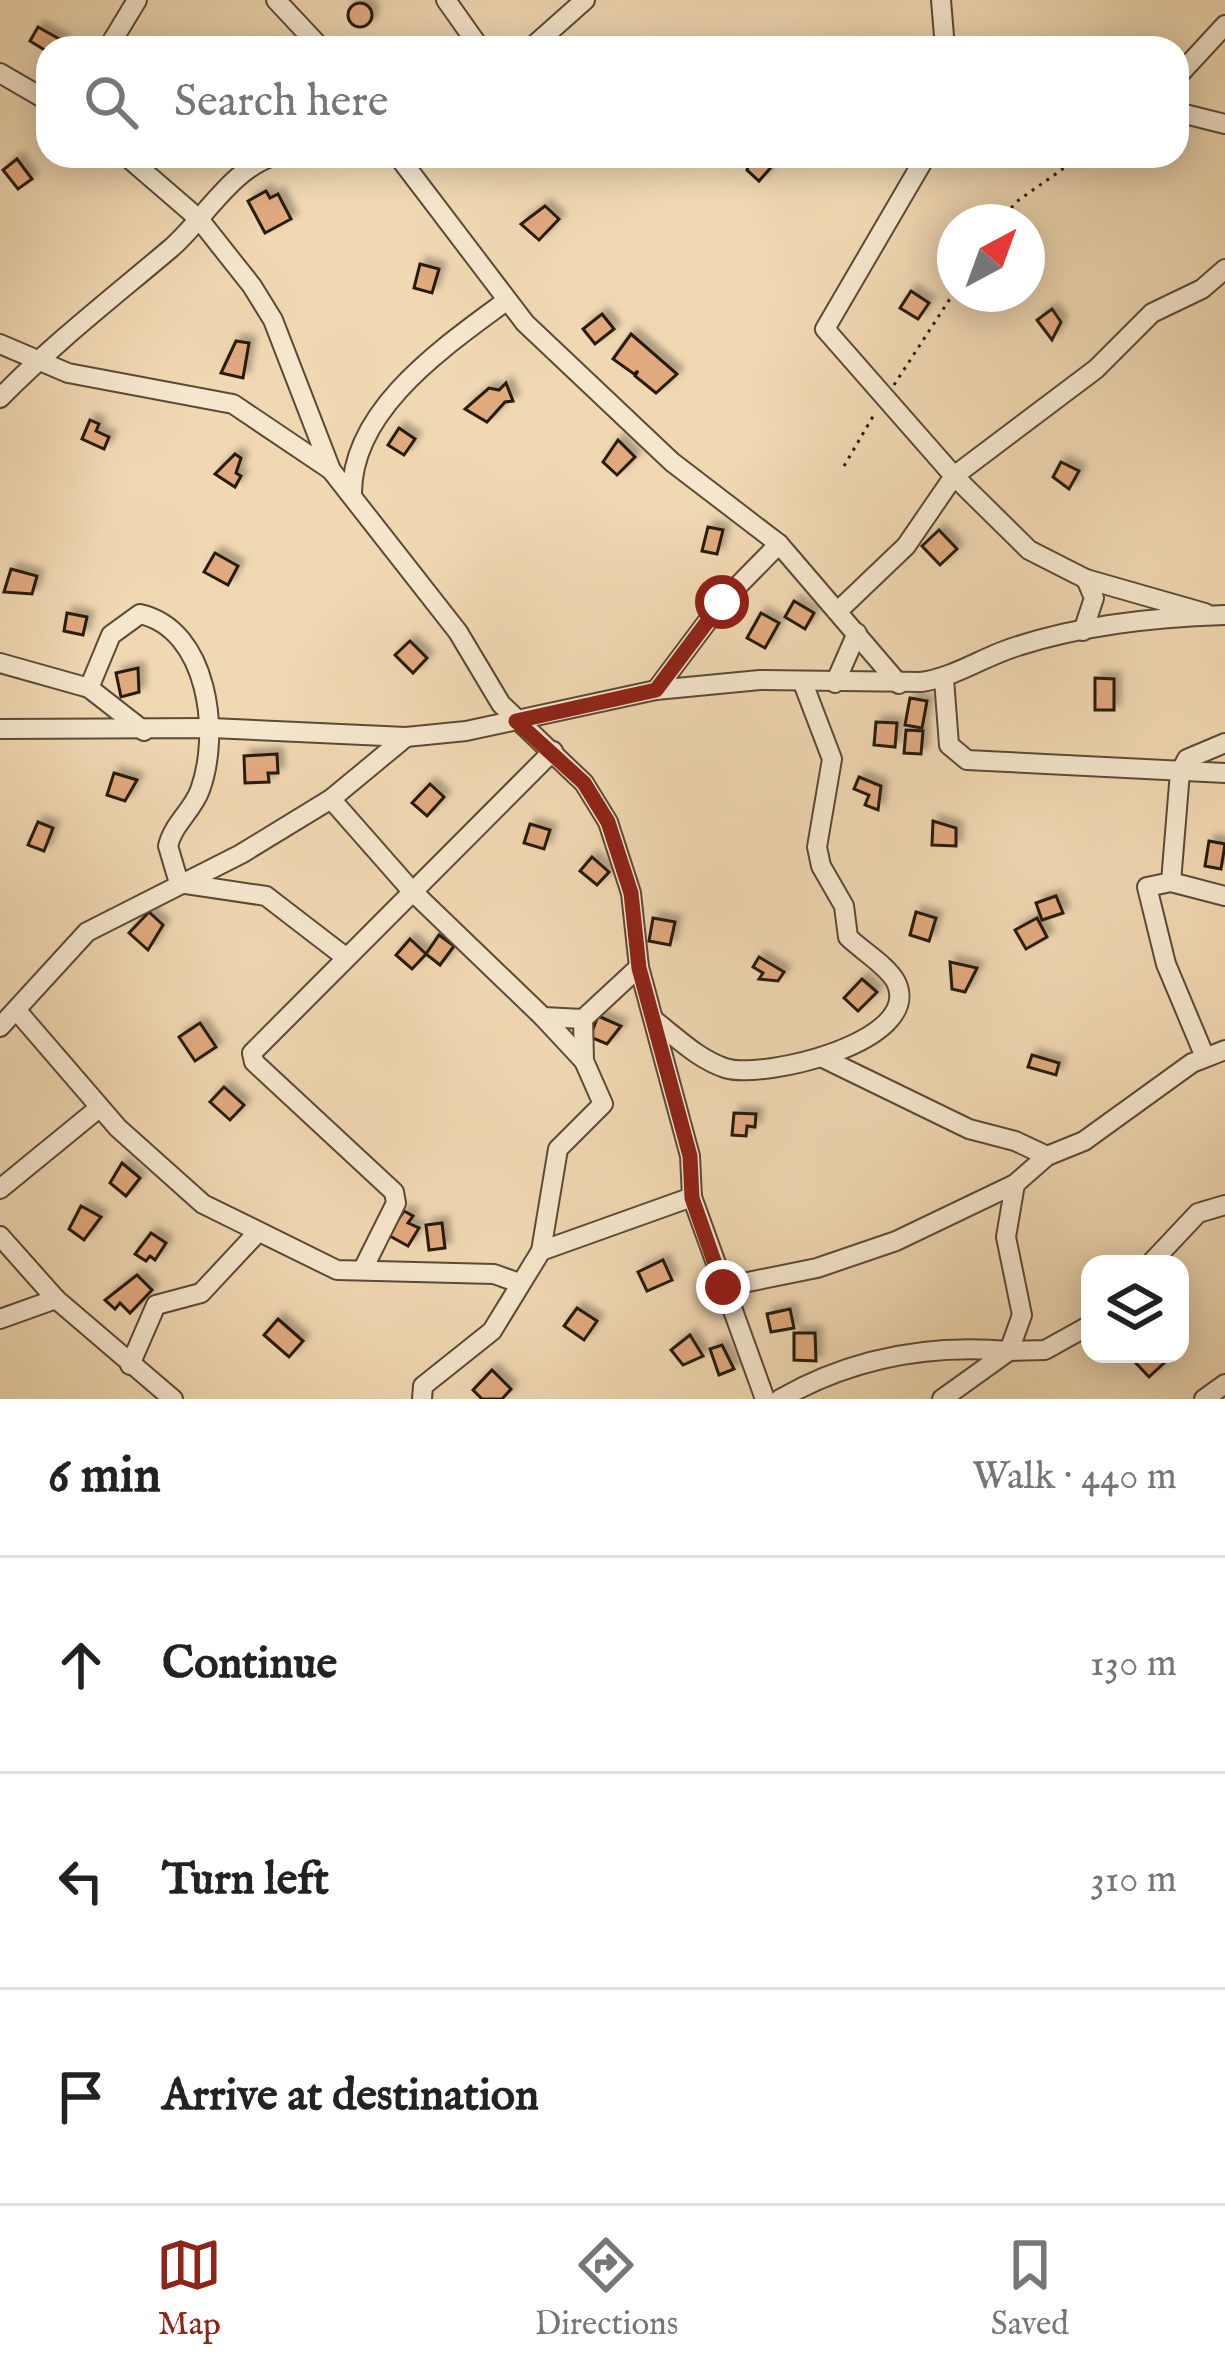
<!DOCTYPE html>
<meta charset="utf-8">
<style>
:root{--surface:#fff;--page:#f2f2f2;--text:#222;--muted:#767676;--line:#e0e0e0;--accent:#8f2418}
body{margin:0;font-family:"IM FELL English",serif;background:var(--page);color:var(--text)}
.controls{position:absolute;right:36px;bottom:36px;display:grid;overflow:hidden;border-radius:24px;box-shadow:0 6px 30px #0003}
.controls button{width:108px;height:108px;display:grid;place-items:center;padding:0;border:0;border-bottom:3px solid var(--line);background:var(--surface);color:var(--text);font:60px sans-serif}
.compass{position:absolute;left:937px;top:204px;width:108px;height:108px;border-radius:50%;background:var(--surface);box-shadow:0 6px 30px #0003;rotate:41deg}
.stop{position:absolute;width:36px;height:36px;margin:-27px;border:9px solid #8f2418;border-radius:50%;background:#fff}
.stop.end{background:#8f2418;border-color:#fff;box-shadow:0 3px 12px #0008}
.list{margin:0;padding:0;list-style:none}
h2{display:flex;justify-content:space-between;align-items:center;height:156px;margin:0;padding:0 48px;font-size:51px}
h2 small{font-size:39px;font-weight:400;color:var(--muted)}
.list li{display:grid;grid-template-columns:78px 1fr auto;gap:36px;align-items:center;box-sizing:border-box;height:216px;padding:0 48px;border-top:3px solid var(--line)}
.list b{display:block;font-size:45px;white-space:nowrap}
.list em{font-size:39px;font-style:normal;color:var(--muted)}
.icon{flex:none;width:66px;height:66px;fill:none;stroke:currentColor;stroke-width:2;stroke-linecap:round;stroke-linejoin:round}
.map{position:relative;flex:none;width:1225px;height:1399px;overflow:hidden}
.search{position:absolute;background:var(--surface);box-shadow:0 6px 30px #0003;left:36px;right:36px;top:36px;height:132px;display:flex;align-items:center;gap:30px;box-sizing:border-box;padding:0 42px;border-radius:36px;color:var(--muted);font-size:45px}
.sheet{height:804px;background:var(--surface)}
nav{display:flex;justify-content:space-around;align-items:center;box-sizing:border-box;height:168px;border-top:3px solid var(--line);background:var(--surface);font-size:33px;color:var(--muted)}
nav a{display:grid;justify-items:center;gap:6px}
nav .on{color:var(--accent)}
.map>svg:first-child{display:block}
</style>
<div class="map">
<svg width="1225" height="1399" viewBox="0 0 1225 1399">
<defs>
<filter id="shadow"><feDropShadow dx="6" dy="-6" stdDeviation="3" flood-color="#0004"/></filter>
</defs>
<rect width="100%" height="100%" fill="#f0d8b2"/>
<filter id="stains"><feTurbulence type="fractalNoise" baseFrequency=".00167" numOctaves="4"/><feColorMatrix values="0 0 0 0 .2 0 0 0 0 .09 0 0 0 0 .02 0 0 0 .5 -.17"/></filter>
<radialGradient id="worn" r=".72"><stop offset=".6" stop-color="#630" stop-opacity="0"/><stop offset="1" stop-color="#630" stop-opacity=".3"/></radialGradient>
<g fill="#e1a97e" stroke="#281a0d" stroke-width="3" filter="url(#shadow)">
<circle cx="360" cy="15" r="12"/>
<path d="M38 27 63 41 59 48 48 52 30 41Z"/>
<path d="M752 156H765L774 164 759 181 747 170Z"/>
<path d="M17 159 32 179 18 189 3 170Z"/>
<path d="M266 191 270 198 278 194 291 219 265 233 248 201Z"/>
<path d="M545 206 559 219 539 240 521 224Z"/>
<path d="M420 264 439 269 432 293 414 288Z"/>
<path d="M911 291 929 303 918 319 900 308Z"/>
<path d="M1052 309 1061 322 1052 340 1037 320Z"/>
<path d="M602 314 614 329 595 344 583 329Z"/>
<path d="M631 334 677 374 656 393 635 376 638 371 634 374 613 359Z"/>
<path d="M236 341 249 343 243 378 221 373Z"/>
<path d="M506 383 513 401 505 402 487 422 465 409 489 388 499 390Z"/>
<path d="M90 420 99 424 96 431 109 437 104 449 82 439Z"/>
<path d="M399 428 415 439 404 455 388 445Z"/>
<path d="M618 440 635 457 617 475 603 462Z"/>
<path d="M235 454 241 458 236 473 241 476 235 487 215 474Z"/>
<path d="M1061 462 1079 471 1069 489 1053 477Z"/>
<path d="M708 527 723 530 717 554 702 551Z"/>
<path d="M939 530 957 549 940 565 922 546Z"/>
<path d="M215 553 238 566 228 585 204 572Z"/>
<path d="M11 569 37 576 32 594 4 592Z"/>
<path d="M794 601 814 613 805 629 785 617Z"/>
<path d="M67 613 87 617 83 635 64 631Z"/>
<path d="M761 613 779 623 765 648 747 638Z"/>
<path d="M410 641 427 658 413 673 395 655Z"/>
<path d="M138 668 139 692 121 697 116 673Z"/>
<path d="M1095 678 1114 679V710H1095Z"/>
<path d="M910 698 927 701 922 728 905 725Z"/>
<path d="M876 722 897 723 895 747 874 745Z"/>
<path d="M906 730 923 731 921 754 904 753Z"/>
<path d="M277 754 278 773H268L269 782 245 783 244 756Z"/>
<path d="M114 773 137 780 125 801 107 795Z"/>
<path d="M859 777 881 786 878 810 865 805 869 795 854 789Z"/>
<path d="M430 784 444 797 427 816 412 803Z"/>
<path d="M933 821 956 828V846L932 845Z"/>
<path d="M38 822 53 828 44 851 28 845Z"/>
<path d="M530 824 550 830 544 849 524 843Z"/>
<path d="M1209 841 1225 844 1221 869 1205 866Z"/>
<path d="M592 857 609 872 597 885 580 871Z"/>
<path d="M1056 896 1063 913 1042 920 1036 903Z"/>
<path d="M149 912 163 925 148 950 129 933Z"/>
<path d="M916 912 936 918 929 941 910 935Z"/>
<path d="M653 918 675 922 670 945 649 941Z"/>
<path d="M1037 918 1047 937 1026 949 1015 930Z"/>
<path d="M439 935 454 946 440 965 426 954Z"/>
<path d="M410 939 426 954 412 969 396 955Z"/>
<path d="M759 957 784 972 778 981 759 979 763 973 753 967Z"/>
<path d="M950 962 977 968 965 992 952 989Z"/>
<path d="M862 979 877 992 858 1011 844 998Z"/>
<path d="M598 1016 621 1026 607 1044 590 1037Z"/>
<path d="M200 1023 216 1047 195 1061 179 1037Z"/>
<path d="M1032 1055 1059 1063 1056 1075 1028 1067Z"/>
<path d="M224 1087 244 1105 230 1120 210 1102Z"/>
<path d="M734 1113 756 1114 755 1127 747 1126 746 1136 732 1135Z"/>
<path d="M122 1163 140 1178 126 1196 110 1183Z"/>
<path d="M81 1206 101 1217 84 1240 69 1229Z"/>
<path d="M404 1211 413 1216 408 1223 419 1228 408 1246 388 1235Z"/>
<path d="M442 1223 445 1248 429 1250 426 1225Z"/>
<path d="M151 1233 166 1243 155 1260 150 1256 146 1261 135 1254Z"/>
<path d="M663 1260 672 1280 647 1291 638 1272Z"/>
<path d="M137 1275 152 1290 130 1313 120 1303 115 1309 105 1300Z"/>
<path d="M577 1308 597 1321 584 1340 564 1326Z"/>
<path d="M790 1309 794 1328 771 1332 767 1314Z"/>
<path d="M278 1319 303 1341 289 1357 264 1335Z"/>
<path d="M794 1333H815L816 1361 794 1360Z"/>
<path d="M690 1335 703 1356 683 1365 671 1350Z"/>
<path d="M722 1345 734 1369 719 1375 710 1349Z"/>
<path d="M1139 1354H1156L1164 1363 1149 1377 1133 1360Z"/>
<path d="M492 1370 511 1389 502 1399H482L473 1390Z"/>
</g>
<g fill="none" stroke-linecap="round" stroke-linejoin="round">
<defs>
<g id="minor">
<path d="M276 0 321 48"/>
<path d="M446 0 480 48"/>
<path d="M941 0 945 48"/>
<path d="M108 48 137 0"/>
<path d="M531 48 585 0"/>
<path d="M0 73 48 101"/>
<path d="M1177 77 1225 25"/>
<path d="M1177 112 1225 124"/>
<path d="M126 156 199 219 252 286 273 320 331 470 458 632 501 704 584 783 608 822 631 893 639 967 690 1156 692 1197 765 1399"/>
<path d="M398 156 525 323 672 462 779 544 899 684"/>
<path d="M926 156 825 329 954 476 1029 550 1086 579 1205 613"/>
<path d="M0 344 68 373 233 404 331 470"/>
<path d="M0 398C53 344 112 298 170 249 202 222 232 168 274 156"/>
<path d="M352 496C350 410 444 347 506 301"/>
<path d="M839 610 906 546 954 476 1096 369 1152 313 1202 289 1225 269"/>
<path d="M1083 631 1094 598 1086 579"/>
<path d="M0 663 89 688"/>
<path d="M944 679 949 745 967 760 1225 773"/>
<path d="M835 683 857 633"/>
<path d="M656 690 722 602 779 544"/>
<path d="M0 729 211 728 406 737 466 731 656 690 760 680 921 682C956 677 984 656 1018 646 1083 625 1158 617 1225 615"/>
<path d="M144 731 89 688 111 635 140 614C208 629 221 733 200 790 193 810 173 824 168 846L179 883 266 896 344 956"/>
<path d="M331 799 411 890 543 1017 583 1019 639 967"/>
<path d="M1171 882 1225 896"/>
<path d="M18 1012 118 1128 203 1204 337 1270 494 1274 519 1283"/>
<path d="M543 1017 584 1061"/>
<path d="M654 1020C676 1037 698 1059 725 1068 762 1080 925 1042 896 982 888 966 861 950 848 937L844 906 821 866 817 847 832 759 803 683"/>
<path d="M0 1027 87 932 241 854 331 799 406 737"/>
<path d="M821 1057 969 1129 1015 1141 1047 1156"/>
<path d="M1205 1057 1166 964 1147 887 1171 882 1180 772 1187 759 1225 743"/>
<path d="M0 1189 99 1108"/>
<path d="M0 1236 56 1299 173 1399"/>
<path d="M541 1251 558 1149 603 1104 584 1061 583 1019"/>
<path d="M1150 1264 1198 1213 1225 1205"/>
<path d="M363 1269 396 1203 394 1192 254 1062 252 1053 553 751"/>
<path d="M723 1287 817 1268 896 1241 1015 1184 1047 1156 1084 1141 1192 1063 1225 1050"/>
<path d="M0 1319 56 1299"/>
<path d="M130 1365 156 1305 201 1293 258 1232"/>
<path d="M422 1399 423 1386 492 1331 541 1251 692 1197"/>
<path d="M780 1399C850 1359 928 1344 1009 1351L1022 1315 1006 1237 1015 1184"/>
<path d="M942 1399 1009 1351 1045 1350 1090 1325"/>
<path d="M1204 1399 1225 1384"/>
</g>
</defs>
<use href="#minor" stroke="#5a4a36" stroke-width="22"/>
<g stroke="#281a0d" stroke-width="3" stroke-dasharray="3 6" stroke-linecap="butt">
<path d="M1000 222 1016 202 1081 156"/>
<path d="M894 385 955 291"/>
<path d="M844 466 875 413"/>
</g>
<use href="#minor" stroke="#f5e6cd" stroke-width="18"/>
</g>
<g fill="none" stroke-linecap="round" stroke-linejoin="round">
<path stroke="#8f2418" stroke-width="15" d="M722 602 656 690 516 721 584 783 608 822 631 893 639 968 690 1156 692 1198 723 1287"/>
</g>
<rect width="100%" height="100%" filter="url(#stains)"/>
<rect width="100%" height="100%" fill="url(#worn)"/>
</svg>
<div class="controls">
<button><svg class="icon" aria-label="layers" viewBox="0 0 24 24"><path d="M12 4l9 5-9 5-9-5zM3 14l9 5 9-5"/></svg></button>
</div>
<svg class="compass" viewBox="-18 -18 36 36"><path d="M0-13l5 13h-10z" fill="#e53935"/><path d="M0 13l5-13h-10z" fill="#767676"/></svg>
<div class="stop" style="left:722px;top:602px"></div>
<div class="stop end" style="left:723px;top:1287px"></div>
<div class="search"><svg class="icon" aria-label="search" viewBox="0 0 24 24"><circle cx="10" cy="10" r="6"/><path d="M15 15l6 6"/></svg>Search here</div>
</div>
<section class="sheet">
<h2>6 min<small>Walk · 440 m</small></h2>
<ul class="list">
<li><svg class="icon" aria-label="ahead" viewBox="0 0 24 24"><path d="M12 20V5M6 11l6-6 6 6"/></svg><div><b>Continue</b></div><em>130 m</em></li>
<li><svg class="icon" aria-label="left" viewBox="0 0 24 24"><path d="M17 20v-9H6M10 6l-5 5 5 5"/></svg><div><b>Turn left</b></div><em>310 m</em></li>
<li><svg class="icon" aria-label="arrive" viewBox="0 0 24 24"><path d="M6 21V4h12l-3 4 3 4H6"/></svg><div><b>Arrive at destination</b></div></li>
</ul>
</section>
<nav>
<a class="on"><svg class="icon" aria-label="map" viewBox="0 0 24 24"><path d="M3 6l6-2 6 2 6-2v14l-6 2-6-2-6 2zM9 4v14M15 6v14"/></svg>Map</a>
<a><svg class="icon" aria-label="directions" viewBox="0 0 24 24"><path d="M12 3l9 9-9 9-9-9zM9 14v-3h6M13 9l2 2-2 2"/></svg>Directions</a>
<a><svg class="icon" aria-label="saved" viewBox="0 0 24 24"><path d="M7 4h10v16l-5-4-5 4z"/></svg>Saved</a>
</nav>
